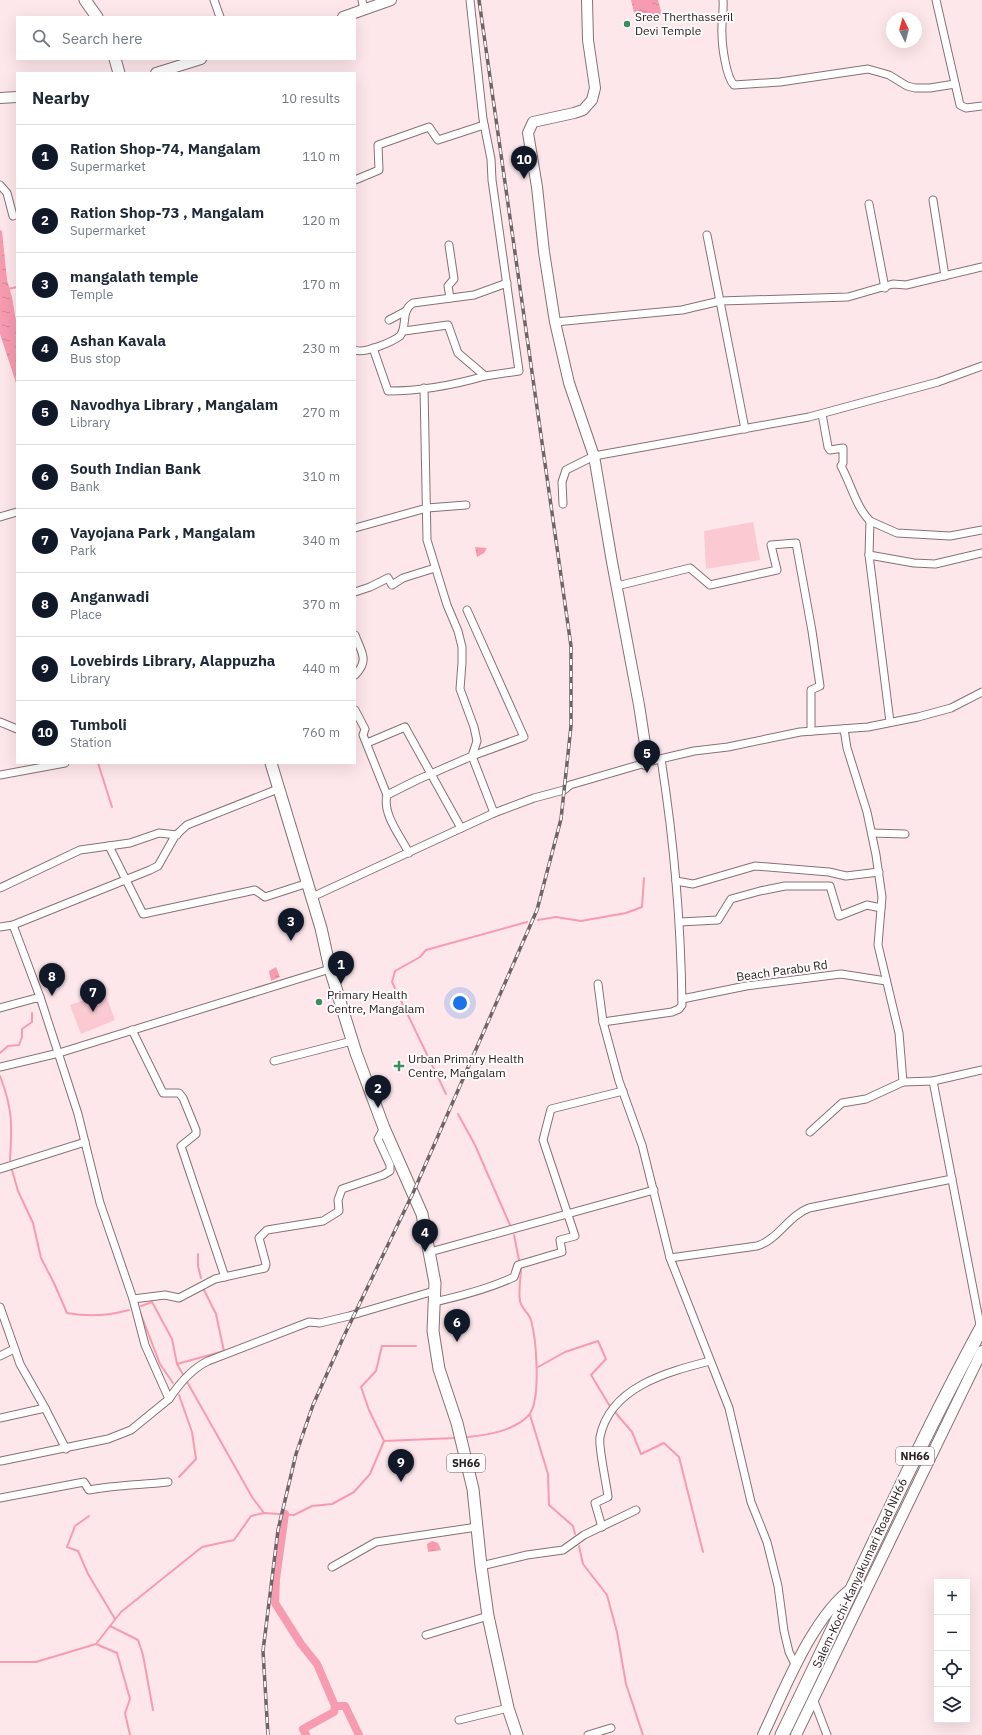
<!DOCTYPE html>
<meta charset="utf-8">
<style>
:root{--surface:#fff;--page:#f6f6f7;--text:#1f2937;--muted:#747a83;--line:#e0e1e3;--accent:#111827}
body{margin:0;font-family:"IBM Plex Sans",sans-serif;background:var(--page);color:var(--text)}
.controls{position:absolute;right:12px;bottom:12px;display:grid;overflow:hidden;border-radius:0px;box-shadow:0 4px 16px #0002}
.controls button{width:36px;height:36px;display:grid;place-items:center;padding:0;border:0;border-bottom:1px solid var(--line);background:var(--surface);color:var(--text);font:20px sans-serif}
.compass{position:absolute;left:886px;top:12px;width:36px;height:36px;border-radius:50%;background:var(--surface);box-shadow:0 4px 16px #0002;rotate:354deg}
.you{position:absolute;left:460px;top:1003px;width:14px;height:14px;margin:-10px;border:3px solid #fff;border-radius:50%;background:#1a73e8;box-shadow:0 0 0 6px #1a73e833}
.badge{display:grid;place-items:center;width:26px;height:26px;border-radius:50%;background:var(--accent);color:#fff;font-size:13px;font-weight:700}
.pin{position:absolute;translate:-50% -33px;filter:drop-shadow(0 1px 2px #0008)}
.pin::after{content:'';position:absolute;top:21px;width:14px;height:12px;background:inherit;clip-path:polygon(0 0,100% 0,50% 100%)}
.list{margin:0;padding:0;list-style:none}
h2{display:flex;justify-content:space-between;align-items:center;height:52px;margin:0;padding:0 16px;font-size:17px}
h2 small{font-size:13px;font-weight:400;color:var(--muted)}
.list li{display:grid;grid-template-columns:26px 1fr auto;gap:12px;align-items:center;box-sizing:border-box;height:64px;padding:0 16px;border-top:1px solid var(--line)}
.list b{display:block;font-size:15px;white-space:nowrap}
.list p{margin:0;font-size:13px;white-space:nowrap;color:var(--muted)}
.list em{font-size:13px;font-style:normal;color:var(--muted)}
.icon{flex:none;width:22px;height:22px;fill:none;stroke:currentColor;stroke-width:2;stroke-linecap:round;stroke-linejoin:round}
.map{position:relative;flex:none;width:982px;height:1735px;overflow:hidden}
.search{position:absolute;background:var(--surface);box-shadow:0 4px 16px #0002;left:16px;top:16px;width:340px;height:44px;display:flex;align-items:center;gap:10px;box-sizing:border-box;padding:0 14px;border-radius:0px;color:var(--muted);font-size:15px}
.panel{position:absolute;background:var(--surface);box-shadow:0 4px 16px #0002;left:16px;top:72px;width:340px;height:692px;border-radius:0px}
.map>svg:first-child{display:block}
</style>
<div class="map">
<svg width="982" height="1735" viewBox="0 0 982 1735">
<defs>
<pattern id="water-ripples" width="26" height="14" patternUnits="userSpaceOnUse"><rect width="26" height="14" fill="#f79bb0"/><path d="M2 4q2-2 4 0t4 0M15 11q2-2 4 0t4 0" fill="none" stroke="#d48597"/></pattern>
</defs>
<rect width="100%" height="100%" fill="#fee7eb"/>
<g fill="#fbc9d2">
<path d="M753 522 760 560 706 569 704 531Z"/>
<path d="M105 993 115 1020 81 1034 70 1005Z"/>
</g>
<g fill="url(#water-ripples)">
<path d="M631 0H658L662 15 636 21Z"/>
<path d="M0 230 2 231 7 280 12 297 17 327V386L0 334Z"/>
<path d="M475 547 487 548 484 553 477 557Z"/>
<path d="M276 967 280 977 271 981 269 971Z"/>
<path d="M432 1541 438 1543 441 1550 428 1552 427 1544Z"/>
</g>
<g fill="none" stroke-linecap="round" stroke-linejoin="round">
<g stroke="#f79bb0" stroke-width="2">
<path d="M8 289 17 287"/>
<path d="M98 763 112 807"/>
<path d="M538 920 556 917 581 921 626 913 642 907 644 878"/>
<path d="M0 1053 8 1046 19 1045 22 1037V1029L32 1022V1013"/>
<path d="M0 1076C13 1109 12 1126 10 1160"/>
<path d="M446 1094 392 982 395 971 420 957 426 950 527 922"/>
<path d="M458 1114 475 1145 510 1225"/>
<path d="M12 1170 18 1191 33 1223 41 1258 54 1283 67 1313C88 1317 108 1316 129 1310"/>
<path d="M514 1235 519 1260"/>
<path d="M198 1254V1266L201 1278"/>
<path d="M141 1306 152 1302 172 1339 177 1364 252 1497 264 1513"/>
<path d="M140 1312 160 1364 173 1383"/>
<path d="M177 1364 224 1351 216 1314 204 1290"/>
<path d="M538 1367 565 1352 598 1341 606 1359 591 1375 611 1408"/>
<path d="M179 1395 192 1432 196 1459 179 1477"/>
<path d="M614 1411 632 1432 641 1454 664 1443 679 1457 703 1552"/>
<path d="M530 1415 548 1474 549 1505 573 1526 575 1534"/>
<path d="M468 1437C488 1435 513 1431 528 1416 542 1402 536 1338 531 1320 529 1313 521 1308 520 1301 518 1291 521 1278 521 1268"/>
<path d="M384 1441 369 1410 361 1387 376 1371 382 1346H416"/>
<path d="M89 1516 75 1526 67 1547 78 1551 88 1574 115 1619"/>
<path d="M579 1546 583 1564 607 1595 617 1632 626 1684 643 1735"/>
<path d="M110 1626 138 1640 143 1655 153 1710"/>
<path d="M96 1644 117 1653 130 1699 125 1713 130 1735"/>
<path d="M0 1662H36L96 1644 121 1612 202 1547 234 1540 251 1516 264 1513 294 1515 312 1506 332 1504 354 1492 370 1474 384 1441 455 1438"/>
</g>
<g stroke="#f79bb0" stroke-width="8">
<path d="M285 1514 276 1579 275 1603 301 1644 317 1664 335 1706H345L359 1735"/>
<path d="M306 1735 303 1729 334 1712 335 1706"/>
</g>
<defs>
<g id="street">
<path d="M214 0 220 17"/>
<path d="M362 0 364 10"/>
<path d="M723 0C724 12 721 23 722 34 722 46 726 77 734 85L780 82 868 69 889 75 907 86 915 88H930L955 84"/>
<path d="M936 0 960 105 966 108 982 106"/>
<path d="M355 180 379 170 378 145 429 127 438 140 484 125"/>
<path d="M0 185 7 193 13 216"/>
<path d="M933 200 945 276"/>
<path d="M869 204 885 288"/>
<path d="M707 235 745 429"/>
<path d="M449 245 454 279 448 286 450 298"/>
<path d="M389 320 406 311"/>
<path d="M555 322 682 310 720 301 848 297 893 284 906 285 982 267"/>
<path d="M404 331 448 325 458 353 485 376 519 371 492 180 491 159 483 119 470 0"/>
<path d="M373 348 388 391C420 391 454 385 485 376"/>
<path d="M355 350C364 354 392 342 400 336 408 326 400 311 413 303L474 295 507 283"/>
<path d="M822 414 828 447 830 450 843 448V463L841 466C851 484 856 507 870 521L869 555 890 722"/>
<path d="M563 504 562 482 566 470 594 456 809 417 938 382 982 366"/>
<path d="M0 517 17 512"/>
<path d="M870 521 897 533 950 536 982 530"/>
<path d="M355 528 427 508 466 505"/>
<path d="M869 555 914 563 935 564 982 553"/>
<path d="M617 586 690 568 710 585 777 570 771 545 796 543 812 631 820 686 811 690V731"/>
<path d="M355 592 370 587 388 578 392 585 403 578 435 568"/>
<path d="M467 610 524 737 472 756 494 813"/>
<path d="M355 635C361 652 370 660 355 675"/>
<path d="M355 710 365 729 363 735 387 795"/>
<path d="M0 722 17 729"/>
<path d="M844 729 847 748 867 812 876 855 882 897 878 945 899 1033 903 1082 933 1081 981 1330"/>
<path d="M367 743 405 727 461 828"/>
<path d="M0 775 65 763"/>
<path d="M872 833 905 834"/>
<path d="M109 846 143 914 255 890 265 897 308 883"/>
<path d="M409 853C401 837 382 814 387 795L417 780 472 756 477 741 474 727 460 689 462 663V647L458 631 447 605 427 540 424 388"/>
<path d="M676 881 693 884 755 866 829 872 846 876 879 872"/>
<path d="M0 888 80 850 130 843 159 833 177 835"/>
<path d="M312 897 494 813 534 798 564 790 570 785 656 760 694 751 728 747 800 732 868 727 918 717 951 708 982 692"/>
<path d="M680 922 718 920 731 899 760 891 785 886H830L839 916 867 905 881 908"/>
<path d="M13 925 40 997"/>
<path d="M0 927 13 925 150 870 158 866 175 836 187 825 278 789"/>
<path d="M598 984 603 1022 619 1081 642 1145 670 1258 729 1408 751 1502 767 1542 778 1586 784 1631 789 1652 796 1666"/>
<path d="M682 999 746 986 841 974 886 981"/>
<path d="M0 1008 40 997 78 1114 100 1203 133 1299 145 1345 169 1399 131 1430 108 1439 1 1461"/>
<path d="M603 1022 672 1012 679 1009 682 1005C681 922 674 841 661 759"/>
<path d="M132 1030 163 1093H179L183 1098 196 1130V1134L181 1146 225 1277"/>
<path d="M274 1061 352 1041"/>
<path d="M0 1067 59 1053 330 969"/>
<path d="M933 1081 982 1070"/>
<path d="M810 1132 842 1103 866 1099 903 1082"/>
<path d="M0 1169 85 1142"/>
<path d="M430 1252 654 1190"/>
<path d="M670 1258 757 1246C779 1239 788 1216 809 1208L952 1179"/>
<path d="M133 1299 165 1295 179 1298 215 1279 265 1268 266 1264 259 1238 267 1230 323 1221 339 1211 338 1200 342 1189 383 1175 390 1171V1165L378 1139 384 1128"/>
<path d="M434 1302C461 1296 488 1289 514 1277L518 1265 562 1252 560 1240 575 1236 543 1140 551 1109 623 1091"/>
<path d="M0 1307 20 1364 45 1408"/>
<path d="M0 1356 14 1349"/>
<path d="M169 1399C179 1384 191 1369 208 1361L309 1322 320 1323 349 1316 434 1291"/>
<path d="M0 1418 45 1408 66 1449"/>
<path d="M0 1498 84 1482 89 1490C115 1485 141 1485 168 1482"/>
<path d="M602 1527 595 1503 608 1497C607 1486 598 1446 600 1437 610 1387 667 1372 710 1361"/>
<path d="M481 1566 527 1555 563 1550 584 1535 636 1510"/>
<path d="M332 1567 376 1542 477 1527"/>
<path d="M426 1635 488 1616"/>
<path d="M814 1701 827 1735"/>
<path d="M459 1720 508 1708"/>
<path d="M588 1735 611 1728"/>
</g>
<g id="secondary">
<path d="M587 0 588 40 595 88 592 100 583 110 574 113 533 122 528 133 537 187 544 252 555 322 569 383 594 456 612 562 639 705 645 744V764"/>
<path d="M343 17 391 0"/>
<path d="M156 73 201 59"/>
<path d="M0 98 17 97"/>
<path d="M763 1735C784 1691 812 1617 852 1588"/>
<path d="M796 1735 982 1351"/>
</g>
<g id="primary">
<path d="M85 0 97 17"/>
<path d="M115 59 119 73"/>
<path d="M271 763 321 928 330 969 356 1053 384 1128 422 1214 435 1283 433 1331 439 1369 457 1423 473 1489 481 1566 488 1616 508 1708 517 1735"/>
</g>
<path id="highway" d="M782 1735C849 1599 910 1460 982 1327"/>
</defs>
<use href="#street" stroke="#857275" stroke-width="9"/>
<use href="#secondary" stroke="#857275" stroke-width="12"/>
<use href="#primary" stroke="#857275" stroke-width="13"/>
<use href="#highway" stroke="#857275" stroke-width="15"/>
<use href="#street" stroke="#fff" stroke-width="7"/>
<use href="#secondary" stroke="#fff" stroke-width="10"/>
<use href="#primary" stroke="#fff" stroke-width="11"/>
<use href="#highway" stroke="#fff" stroke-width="13"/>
<defs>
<path id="rail" d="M268 1735 263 1651 278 1530 296 1454 313 1405 343 1338 413 1193 537 910 561 819 571 726V646L479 0"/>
</defs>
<use href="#rail" stroke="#716466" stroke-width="3.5"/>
<use href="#rail" stroke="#fffafb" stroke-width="2" stroke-dasharray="6" stroke-linecap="butt"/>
</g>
<g fill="#3d8e5f" stroke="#fffafb" stroke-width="1.5">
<circle cx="627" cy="24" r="4"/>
<circle cx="319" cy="1002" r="4"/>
<path d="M397 1060h4v4h4v4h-4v4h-4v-4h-4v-4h4z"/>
</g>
<g text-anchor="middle" stroke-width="4" stroke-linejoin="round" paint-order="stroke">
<g fill="#fffafb" stroke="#6b6465" stroke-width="1">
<rect x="896" y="1447" width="38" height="18" rx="3"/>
<rect x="447" y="1454" width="38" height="18" rx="3"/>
</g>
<g font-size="11" font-weight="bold" fill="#2b2325">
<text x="915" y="1460">NH66</text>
<text x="466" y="1467">SH66</text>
</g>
<g font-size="12" fill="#2b2325" stroke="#fffafb" text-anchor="start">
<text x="635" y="21">Sree Therthasseril<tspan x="635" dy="14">Devi Temple</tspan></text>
<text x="327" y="999">Primary Health<tspan x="327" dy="14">Centre, Mangalam</tspan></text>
<text x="408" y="1063">Urban Primary Health<tspan x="408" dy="14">Centre, Mangalam</tspan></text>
</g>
<g font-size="12" fill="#2b2325" stroke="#fffafb">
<text transform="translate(782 971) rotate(-8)" y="4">Beach Parabu Rd</text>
<text transform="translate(860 1573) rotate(-65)" y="4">Salem-Kochi-Kanyakumari Road NH66</text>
</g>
</g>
</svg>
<div class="controls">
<button>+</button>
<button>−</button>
<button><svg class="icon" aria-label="locate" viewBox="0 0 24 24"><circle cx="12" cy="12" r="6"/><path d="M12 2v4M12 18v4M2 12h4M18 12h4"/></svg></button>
<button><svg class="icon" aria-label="layers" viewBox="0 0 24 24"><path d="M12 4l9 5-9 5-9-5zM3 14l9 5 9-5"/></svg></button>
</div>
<svg class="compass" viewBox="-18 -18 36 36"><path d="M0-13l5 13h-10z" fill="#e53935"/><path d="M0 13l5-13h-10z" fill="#747a83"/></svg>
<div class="you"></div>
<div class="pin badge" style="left:341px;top:984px">1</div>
<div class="pin badge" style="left:378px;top:1108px">2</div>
<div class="pin badge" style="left:291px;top:941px">3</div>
<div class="pin badge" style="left:425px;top:1252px">4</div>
<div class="pin badge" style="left:647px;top:773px">5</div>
<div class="pin badge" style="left:457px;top:1342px">6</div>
<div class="pin badge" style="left:93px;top:1012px">7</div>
<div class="pin badge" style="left:52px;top:996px">8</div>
<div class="pin badge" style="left:401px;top:1482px">9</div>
<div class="pin badge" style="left:524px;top:179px">10</div>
<div class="search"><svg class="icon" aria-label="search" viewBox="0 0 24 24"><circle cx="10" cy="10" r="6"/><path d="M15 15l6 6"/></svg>Search here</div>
<section class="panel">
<h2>Nearby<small>10 results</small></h2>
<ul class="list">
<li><span class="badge">1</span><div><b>Ration Shop-74, Mangalam</b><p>Supermarket</p></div><em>110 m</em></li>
<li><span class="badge">2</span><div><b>Ration Shop-73 , Mangalam</b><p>Supermarket</p></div><em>120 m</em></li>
<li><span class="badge">3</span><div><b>mangalath temple</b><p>Temple</p></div><em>170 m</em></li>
<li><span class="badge">4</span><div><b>Ashan Kavala</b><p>Bus stop</p></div><em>230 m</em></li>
<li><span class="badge">5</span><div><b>Navodhya Library , Mangalam</b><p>Library</p></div><em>270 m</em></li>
<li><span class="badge">6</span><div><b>South Indian Bank</b><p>Bank</p></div><em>310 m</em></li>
<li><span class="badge">7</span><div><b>Vayojana Park , Mangalam</b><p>Park</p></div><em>340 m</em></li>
<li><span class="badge">8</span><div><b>Anganwadi</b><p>Place</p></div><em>370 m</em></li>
<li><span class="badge">9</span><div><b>Lovebirds Library, Alappuzha</b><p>Library</p></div><em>440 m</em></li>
<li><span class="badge">10</span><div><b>Tumboli</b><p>Station</p></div><em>760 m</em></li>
</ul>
</section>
</div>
